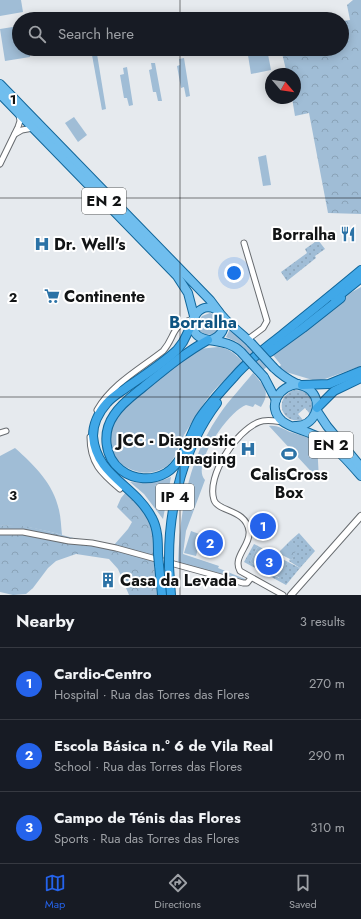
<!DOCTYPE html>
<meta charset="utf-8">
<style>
:root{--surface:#171b24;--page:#242831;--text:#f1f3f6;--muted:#9ea1a6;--line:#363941;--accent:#2563eb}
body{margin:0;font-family:Jost,sans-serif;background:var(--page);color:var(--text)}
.compass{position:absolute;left:265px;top:68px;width:36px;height:36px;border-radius:50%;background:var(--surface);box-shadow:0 2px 10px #0003;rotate:119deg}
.you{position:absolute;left:234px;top:273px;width:14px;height:14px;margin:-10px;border:3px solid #fff;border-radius:50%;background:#1a73e8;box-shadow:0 0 0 6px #1a73e833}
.badge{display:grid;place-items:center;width:26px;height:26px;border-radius:50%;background:var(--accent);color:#fff;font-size:13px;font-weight:700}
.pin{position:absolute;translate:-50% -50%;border:2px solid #fff;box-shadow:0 1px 4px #0006}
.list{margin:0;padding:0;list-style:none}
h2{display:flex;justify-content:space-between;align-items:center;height:52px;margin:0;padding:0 16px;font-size:17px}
h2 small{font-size:13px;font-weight:400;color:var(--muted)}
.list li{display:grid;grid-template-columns:26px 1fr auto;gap:12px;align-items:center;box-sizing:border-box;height:72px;padding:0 16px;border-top:1px solid var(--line)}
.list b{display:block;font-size:15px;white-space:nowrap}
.list p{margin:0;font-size:13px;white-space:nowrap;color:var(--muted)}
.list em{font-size:13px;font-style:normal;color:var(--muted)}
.icon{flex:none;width:22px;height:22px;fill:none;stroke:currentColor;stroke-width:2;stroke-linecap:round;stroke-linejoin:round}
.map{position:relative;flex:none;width:361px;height:595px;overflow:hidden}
.search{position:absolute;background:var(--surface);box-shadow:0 2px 10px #0003;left:12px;right:12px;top:12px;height:44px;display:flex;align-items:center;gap:10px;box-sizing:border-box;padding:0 14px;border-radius:22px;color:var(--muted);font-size:15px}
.sheet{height:268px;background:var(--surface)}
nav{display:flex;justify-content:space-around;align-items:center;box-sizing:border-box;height:56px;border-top:1px solid var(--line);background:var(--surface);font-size:11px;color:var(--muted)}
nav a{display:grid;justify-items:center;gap:2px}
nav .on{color:var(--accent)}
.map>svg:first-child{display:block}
</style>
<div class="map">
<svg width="361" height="595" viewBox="0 0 361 595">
<defs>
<pattern id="forest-crowns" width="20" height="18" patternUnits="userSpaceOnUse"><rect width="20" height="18" fill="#a0bdd6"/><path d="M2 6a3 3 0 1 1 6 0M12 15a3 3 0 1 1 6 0" fill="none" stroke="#89a2b7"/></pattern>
<pattern id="garden-dots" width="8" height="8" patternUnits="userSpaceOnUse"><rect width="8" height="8" fill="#a0bdd6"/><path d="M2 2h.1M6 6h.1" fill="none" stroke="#89a2b7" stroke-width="1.8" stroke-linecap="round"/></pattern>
</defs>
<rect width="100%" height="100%" fill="#e6eaee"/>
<g fill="#a0bdd6">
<path d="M0 0H21L23 12 0 16Z"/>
<path d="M19 26V49H29L30 57 5 61 0 29Z"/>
<path d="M247 49H267L271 70 251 74Z"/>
<path d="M97 54 106 109 102 110 92 55Z"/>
<path d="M184 58 190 96 186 97 184 87 181 88 177 66 180 65 179 59Z"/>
<path d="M151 63H155L162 101H158L156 92H153L149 70 152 69Z"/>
<path d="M127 67 133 105 129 106 127 98H124L120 75 124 74 123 68Z"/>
<path d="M74 117 87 135 78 142 65 123Z"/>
<path d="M266 155 271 185 263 186 258 157Z"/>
<path d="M361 287V366L325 379 316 381 286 372 279 367 281 365 273 355 352 292Z"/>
<path d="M210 313C229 319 216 344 200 331L198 323 202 316Z"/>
<path d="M231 327 268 366 263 370 237 342 226 337Z"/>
<path d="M218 347C230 348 236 355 244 363 230 375 215 387 205 402 198 412 191 424 184 435 178 446 176 461 164 468 152 475 138 474 126 467 105 454 107 430 120 412 124 406 132 401 138 396 155 382 172 368 189 354L199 349Z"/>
<path d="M253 373C264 386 271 391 261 407L255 404 253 407 246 405C230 410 190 465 205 480L186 531 183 554 219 566 218 568 245 579 244 581 235 577 178 563C180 510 188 460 219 415 229 400 242 387 253 373Z"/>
<path d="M269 426C277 425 283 429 290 432 300 435 308 437 317 442L319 480Z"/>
<path d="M15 448C35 466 53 483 59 510 61 518 61 527 62 535 40 529 23 525 0 526V456Z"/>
<path d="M171 477 163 519 144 494 130 482C147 483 155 484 171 477Z"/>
<path d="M191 531 202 535 196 556 184 553Z"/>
<path d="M258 546 288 562 280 578 250 562Z"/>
</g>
<g fill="url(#forest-crowns)">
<path d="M353 0H361V214L328 213 309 113 295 116 292 98H295V74H287L281 49H342V21L350 20 347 5Z"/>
<path d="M126 492C135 501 145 509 149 521 154 532 154 543 154 555 154 568 156 582 157 595H129L118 569 109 559 76 554 56 561 48 568 33 588 26 594 13 595 0 592V526C26 524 38 529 62 535 79 540 97 542 114 545L128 529 132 522 117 507 121 498Z"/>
<path d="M291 540 298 548 292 560 278 553Z"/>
</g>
<g fill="url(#garden-dots)">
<path d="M318 240 325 249 315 256 316 258 287 281 281 272 307 253 305 249Z"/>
<path d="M294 390C309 389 316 401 310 414L305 408 298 414 303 420C281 425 273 398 294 390Z"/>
<path d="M299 533 315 551 300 568 289 561 290 559 292 560 297 548 291 540Z"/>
<path d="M254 544 258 546 250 562 279 578 288 562 300 568 286 585 244 562Z"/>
</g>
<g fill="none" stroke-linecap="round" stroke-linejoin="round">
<defs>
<g id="minor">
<path d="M15 134 22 130 33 128"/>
<path d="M0 164 18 127 20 121 19 115"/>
<path d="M244 243 267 321 263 328 247 340"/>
<path d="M97 410C112 384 140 369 163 351 176 336 170 326 193 319"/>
<path d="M0 433 6 431"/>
<path d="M90 437C90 463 101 473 120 489"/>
<path d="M0 532H23L69 541 92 543 116 548 243 583H247L251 578"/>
<path d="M283 595 240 571C232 557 251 545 249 531 246 509 218 512 214 500 206 476 236 431 259 422 266 419 275 421 283 422"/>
</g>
<path id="tertiary" d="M291 595 361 516"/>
<g id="primary">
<path d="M0 84 210 300 219 312"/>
<path d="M0 94 177 276 188 293 194 316"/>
<path d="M211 340C222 336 226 328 223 317"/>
<path d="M241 352C226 337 204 344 196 334 186 321 200 302 215 309 219 311 221 315 224 318 232 327 242 334 251 343"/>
<path d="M274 368C280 374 289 380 297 384 302 386 307 386 311 391 324 404 314 427 295 426"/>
<path d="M264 377 276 400"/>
<path d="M298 384C279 386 266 406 282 421 290 428 308 431 318 437 335 446 348 461 361 476"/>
<path d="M317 411 327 426 361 467"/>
</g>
<g id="trunk">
<path d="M335 299 361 278"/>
<path d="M208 340C184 353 163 371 142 388 132 396 121 404 114 415 102 432 104 457 121 470 134 480 152 481 166 473 184 462 189 436 199 419 209 404 222 390 234 377 248 360 267 347 284 333 310 312 336 291 361 270"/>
<path d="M270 352 303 328 341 298"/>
<path d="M302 385 329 384 361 371"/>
<path d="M317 408 334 391 361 378"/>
<path d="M158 554C158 542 158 529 152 518 135 485 96 476 93 436 93 424 99 412 107 403 112 397 119 393 126 388 143 376 162 364 177 350L183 342 192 324"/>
<path d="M169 558C169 504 184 447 217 403"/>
<path d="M159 565 162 595"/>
<path d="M169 567 171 595"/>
</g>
</defs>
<use href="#minor" stroke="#676b6f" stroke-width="7"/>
<use href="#tertiary" stroke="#676b6f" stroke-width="8"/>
<use href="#primary" stroke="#11669a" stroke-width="10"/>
<use href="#trunk" stroke="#11669a" stroke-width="10"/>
<use href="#minor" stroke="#fff" stroke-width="5"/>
<use href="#tertiary" stroke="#fff" stroke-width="6"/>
<use href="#primary" stroke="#70beee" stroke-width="8"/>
<use href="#trunk" stroke="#40a8e8" stroke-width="8"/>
<defs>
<g id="primary-bridge">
<path d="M251 343 274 368"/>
<path d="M241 352 264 377"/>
</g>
<g id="trunk-bridge">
<path d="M158 554 159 565"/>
<path d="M169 558V567"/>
</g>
</defs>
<use href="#primary-bridge" stroke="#11669a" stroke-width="10" stroke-linecap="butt"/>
<use href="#trunk-bridge" stroke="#11669a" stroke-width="10" stroke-linecap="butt"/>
<use href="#primary-bridge" stroke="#70beee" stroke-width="8"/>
<use href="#trunk-bridge" stroke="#40a8e8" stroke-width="8"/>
</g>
<path fill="none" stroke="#121415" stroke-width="1" stroke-opacity="0.55" d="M180 0V19M180 49V595M0 198H361M0 397H361"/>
<defs>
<symbol id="restaurant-bare" viewBox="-9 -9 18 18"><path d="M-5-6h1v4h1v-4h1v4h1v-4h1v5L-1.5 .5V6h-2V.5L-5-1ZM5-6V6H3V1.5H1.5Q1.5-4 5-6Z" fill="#2b72a6" stroke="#fff" stroke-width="2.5" paint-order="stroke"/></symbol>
<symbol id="hospital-bare" viewBox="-9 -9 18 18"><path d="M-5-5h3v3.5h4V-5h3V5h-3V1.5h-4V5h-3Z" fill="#2b72a6" stroke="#fff" stroke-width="2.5" paint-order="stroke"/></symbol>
<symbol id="supermarket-bare" viewBox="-9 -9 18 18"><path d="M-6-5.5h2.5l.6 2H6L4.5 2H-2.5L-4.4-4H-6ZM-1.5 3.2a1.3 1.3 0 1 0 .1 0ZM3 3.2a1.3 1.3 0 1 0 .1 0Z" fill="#2b72a6" stroke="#fff" stroke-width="2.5" paint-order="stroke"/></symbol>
<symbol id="stadium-bare" viewBox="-9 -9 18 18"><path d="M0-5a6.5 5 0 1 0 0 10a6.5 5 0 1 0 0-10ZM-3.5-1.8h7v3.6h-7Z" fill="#2b72a6" stroke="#fff" stroke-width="2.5" paint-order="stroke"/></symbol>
<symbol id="building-bare" viewBox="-9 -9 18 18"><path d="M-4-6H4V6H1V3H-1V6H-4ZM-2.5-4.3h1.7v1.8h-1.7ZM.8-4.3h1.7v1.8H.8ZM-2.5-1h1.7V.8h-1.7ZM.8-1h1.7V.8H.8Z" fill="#2b72a6" stroke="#fff" stroke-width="2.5" paint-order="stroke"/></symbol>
</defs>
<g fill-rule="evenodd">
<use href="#restaurant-bare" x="337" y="223" width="22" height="22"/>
<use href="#hospital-bare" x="31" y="233" width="22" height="22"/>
<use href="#supermarket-bare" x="41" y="285" width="22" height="22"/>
<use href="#hospital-bare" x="237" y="438" width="22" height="22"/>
<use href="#stadium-bare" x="278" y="443" width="22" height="22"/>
<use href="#building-bare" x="97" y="569" width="22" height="22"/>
</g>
<g text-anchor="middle" stroke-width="4" stroke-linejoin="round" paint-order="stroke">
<g fill="#fff" stroke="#595a5b" stroke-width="1">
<rect x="82" y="188" width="44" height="26" rx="3"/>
<rect x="309" y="432" width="44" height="26" rx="3"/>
<rect x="156" y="484" width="38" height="26" rx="3"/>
</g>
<g font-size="15" font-weight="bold" fill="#121415">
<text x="104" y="206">EN 2</text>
<text x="331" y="450">EN 2</text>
<text x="175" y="502">IP 4</text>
</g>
<g font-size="16" font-weight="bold" fill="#121415" stroke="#fff" text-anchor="start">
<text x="336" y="240" text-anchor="end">Borralha</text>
<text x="54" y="250">Dr. Well's</text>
<text x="64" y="302">Continente</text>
<text x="236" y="446" text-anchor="end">JCC - Diagnostic<tspan x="236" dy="18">Imaging</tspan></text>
<text x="289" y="480" text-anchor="middle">CalisCross<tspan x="289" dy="18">Box</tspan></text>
<text x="120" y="586">Casa da Levada</text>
</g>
<g font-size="17" font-weight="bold" fill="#0e5482" stroke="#fff">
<text x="203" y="328">Borralha</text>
</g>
</g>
<g font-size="13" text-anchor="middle" font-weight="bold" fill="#121415" stroke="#fff" stroke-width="4" stroke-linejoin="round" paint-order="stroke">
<text x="13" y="104">1</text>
<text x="13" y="302">2</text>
<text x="13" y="500">3</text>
</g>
</svg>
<svg class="compass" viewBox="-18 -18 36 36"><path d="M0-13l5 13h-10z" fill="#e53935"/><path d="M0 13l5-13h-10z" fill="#9ea1a6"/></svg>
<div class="you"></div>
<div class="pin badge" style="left:263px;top:526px">1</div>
<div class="pin badge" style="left:210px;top:543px">2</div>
<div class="pin badge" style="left:269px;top:562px">3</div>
<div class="search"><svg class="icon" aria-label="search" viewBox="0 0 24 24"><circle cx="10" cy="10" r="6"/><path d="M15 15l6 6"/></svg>Search here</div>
</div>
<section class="sheet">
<h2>Nearby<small>3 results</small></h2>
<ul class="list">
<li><span class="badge">1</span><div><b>Cardio-Centro</b><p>Hospital · Rua das Torres das Flores</p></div><em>270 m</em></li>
<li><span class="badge">2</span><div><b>Escola Básica n.º 6 de Vila Real</b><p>School · Rua das Torres das Flores</p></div><em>290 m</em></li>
<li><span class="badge">3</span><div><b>Campo de Ténis das Flores</b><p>Sports · Rua das Torres das Flores</p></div><em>310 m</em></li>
</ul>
</section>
<nav>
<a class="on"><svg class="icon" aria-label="map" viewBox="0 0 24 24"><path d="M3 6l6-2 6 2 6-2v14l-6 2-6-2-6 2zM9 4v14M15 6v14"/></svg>Map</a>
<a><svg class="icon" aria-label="directions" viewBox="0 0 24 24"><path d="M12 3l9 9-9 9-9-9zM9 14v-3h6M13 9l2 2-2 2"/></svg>Directions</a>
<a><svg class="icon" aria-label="saved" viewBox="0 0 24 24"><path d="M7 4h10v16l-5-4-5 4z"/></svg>Saved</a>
</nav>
